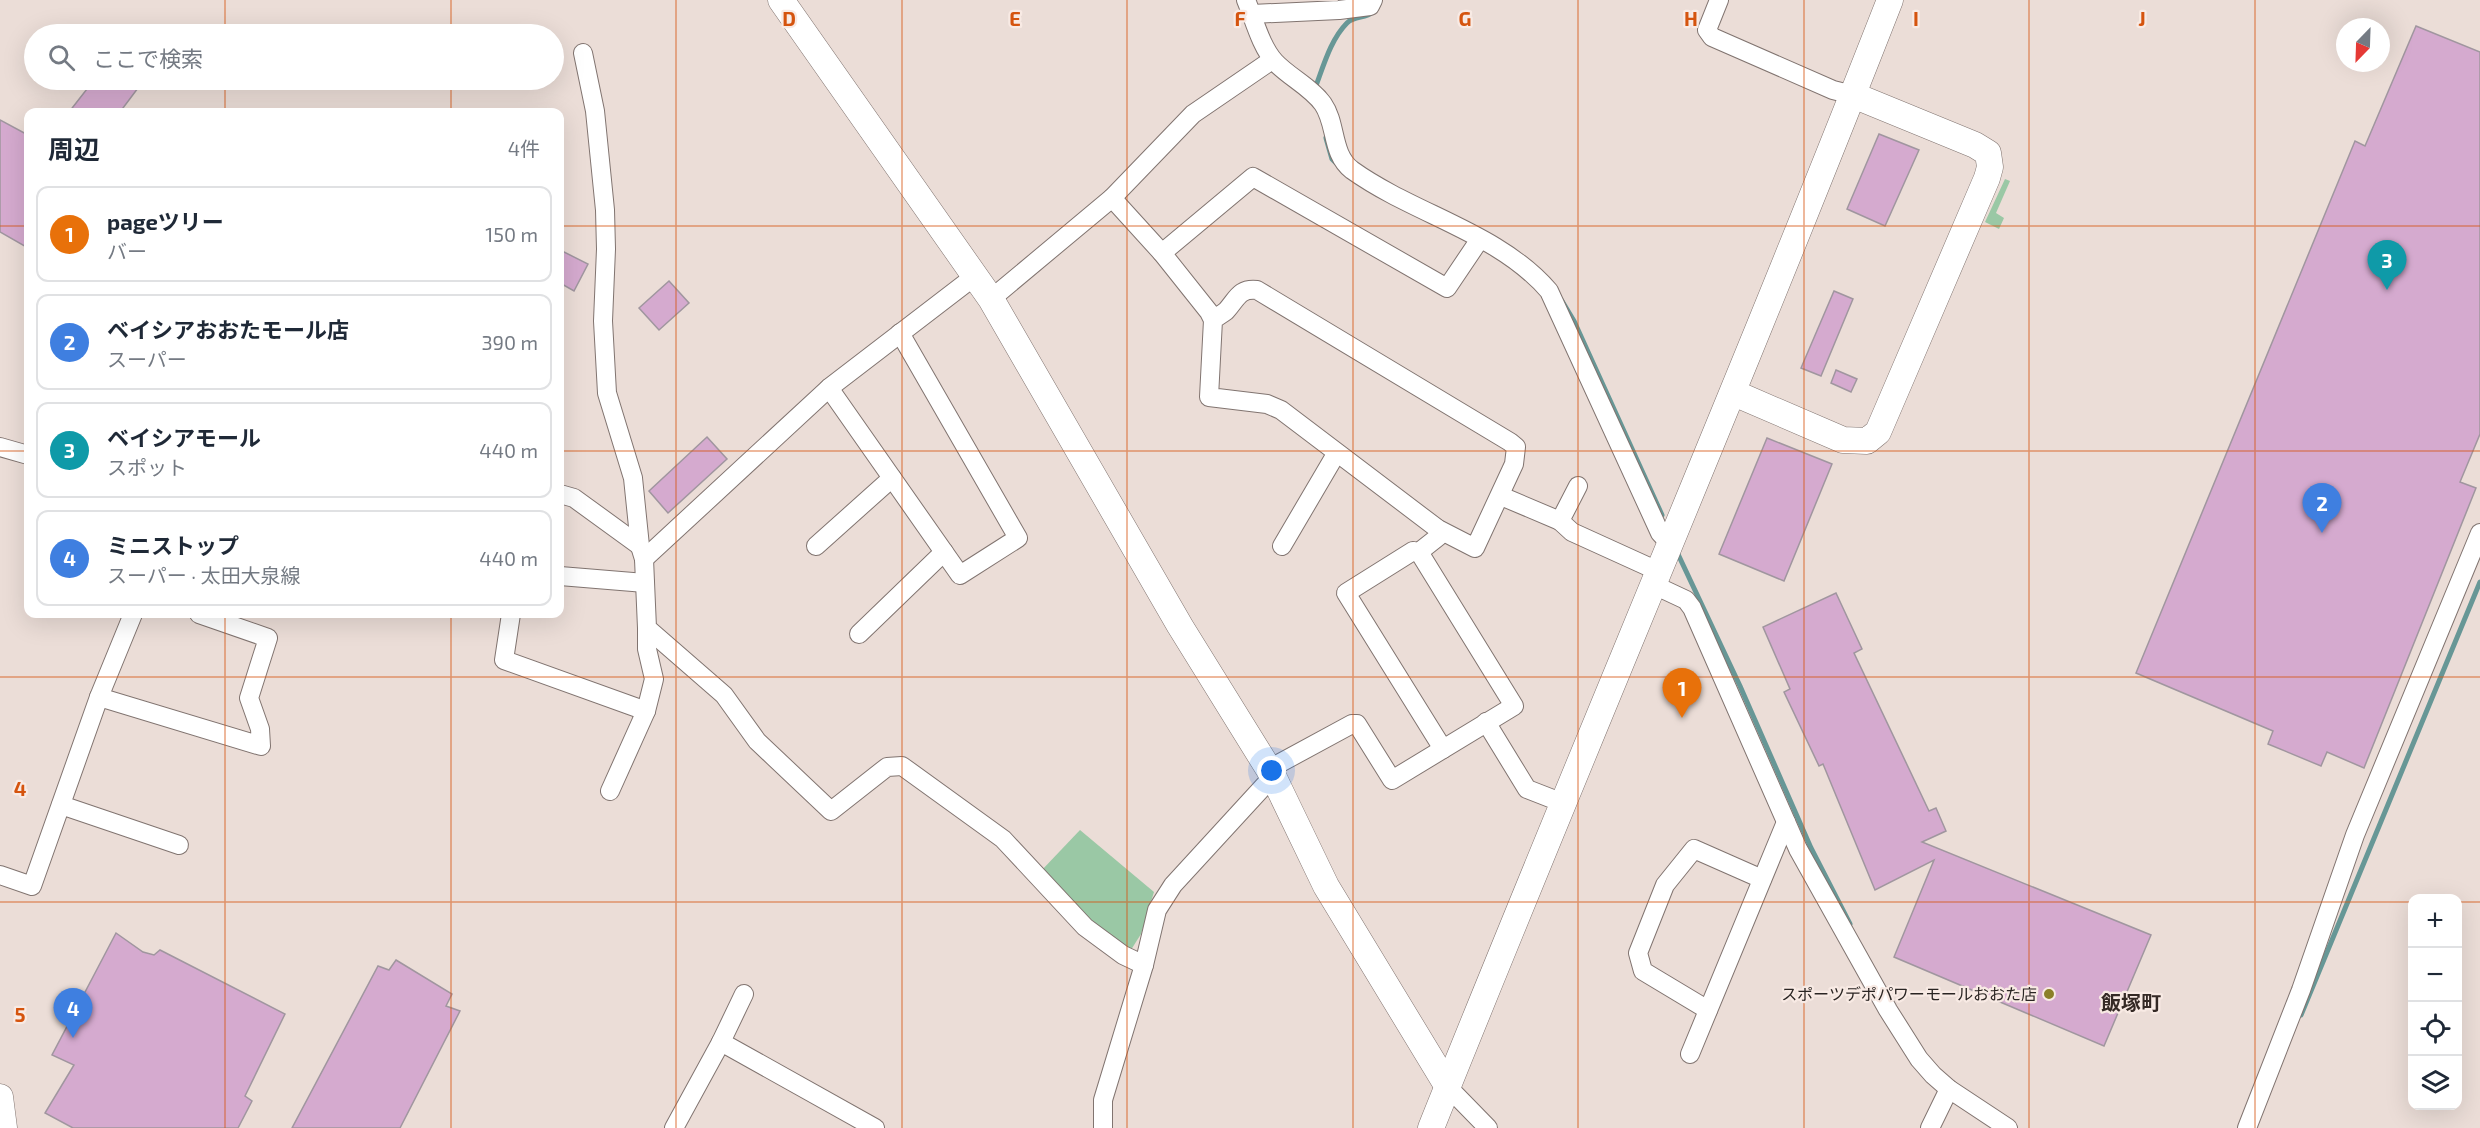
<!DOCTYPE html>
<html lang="ja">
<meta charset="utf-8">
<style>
:root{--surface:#fff;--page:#f6f6f7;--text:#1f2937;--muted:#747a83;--line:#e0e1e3;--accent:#111827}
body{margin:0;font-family:"Exo 2","Noto Sans JP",sans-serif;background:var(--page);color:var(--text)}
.controls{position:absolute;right:18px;bottom:18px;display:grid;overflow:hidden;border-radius:12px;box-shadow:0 6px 24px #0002}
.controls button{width:54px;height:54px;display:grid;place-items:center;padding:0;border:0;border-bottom:2px solid var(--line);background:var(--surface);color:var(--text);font:30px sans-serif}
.compass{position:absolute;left:2336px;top:18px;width:54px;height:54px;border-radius:50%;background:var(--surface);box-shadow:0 6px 24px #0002;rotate:203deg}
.you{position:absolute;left:1272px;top:771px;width:21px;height:21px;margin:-15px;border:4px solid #fff;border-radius:50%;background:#1a73e8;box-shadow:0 0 0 9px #1a73e833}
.badge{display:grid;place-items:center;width:39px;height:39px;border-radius:50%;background:var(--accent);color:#fff;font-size:20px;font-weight:700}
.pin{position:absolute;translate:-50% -50px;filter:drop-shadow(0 2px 3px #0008)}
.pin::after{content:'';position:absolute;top:32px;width:21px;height:18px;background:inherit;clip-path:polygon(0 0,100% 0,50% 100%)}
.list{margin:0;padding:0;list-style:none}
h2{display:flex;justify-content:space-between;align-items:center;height:78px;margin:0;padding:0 24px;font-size:26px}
h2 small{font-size:20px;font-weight:400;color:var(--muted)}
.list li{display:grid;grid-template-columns:39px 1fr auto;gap:18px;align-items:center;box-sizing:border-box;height:96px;margin:0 12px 12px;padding:0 12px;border:2px solid var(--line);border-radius:12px}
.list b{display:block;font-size:22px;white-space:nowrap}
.list p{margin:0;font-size:20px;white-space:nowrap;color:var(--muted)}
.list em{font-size:20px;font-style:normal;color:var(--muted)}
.icon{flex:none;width:33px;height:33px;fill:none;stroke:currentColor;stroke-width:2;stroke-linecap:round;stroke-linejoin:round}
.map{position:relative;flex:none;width:2480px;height:1128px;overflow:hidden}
.search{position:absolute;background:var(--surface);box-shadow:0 6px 24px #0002;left:24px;top:24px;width:540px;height:66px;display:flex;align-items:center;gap:15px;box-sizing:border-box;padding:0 21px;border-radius:33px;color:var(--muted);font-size:22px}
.panel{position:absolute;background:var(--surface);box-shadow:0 6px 24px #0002;left:24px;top:108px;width:540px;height:510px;border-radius:12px}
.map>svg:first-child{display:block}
</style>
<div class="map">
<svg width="2480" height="1128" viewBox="0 0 2480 1128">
<rect width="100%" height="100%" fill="#ebddd7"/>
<g fill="#9ac8a5">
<path d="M2005 179 2010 181 1996 213 2004 218 1999 229 1985 222Z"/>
<path d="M1080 830 1154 892 1141 934 1129 953 1116 946 1041 871Z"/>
</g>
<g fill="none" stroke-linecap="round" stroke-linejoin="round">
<g stroke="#679796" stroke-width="5">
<path d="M1314 91C1323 68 1330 40 1347 23 1355 15 1366 19 1372 12"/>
<path d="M1326 138 1332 159 1337 164"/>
<path d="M1562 301 1574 321 1662 515"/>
<path d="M1677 552 1740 686 1811 848 1850 924"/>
<path d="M2301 1015 2480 582"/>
</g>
</g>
<g fill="#d5aacf" stroke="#a0969f" stroke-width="1.5">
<path d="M2416 26 2480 52V434L2460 482 2476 488 2364 768 2327 752 2321 766 2268 744 2273 731 2136 673 2355 141 2365 146Z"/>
<path d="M94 80H144L120 112H69Z"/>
<path d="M0 120 28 135V248L0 232Z"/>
<path d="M1879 134 1919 150 1885 226 1847 209Z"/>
<path d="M560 250 588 264 574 291 560 283Z"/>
<path d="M669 281 689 303 659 330 639 308Z"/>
<path d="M1834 291 1853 299 1821 376 1801 368Z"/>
<path d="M1836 370 1857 379 1851 392 1831 383Z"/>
<path d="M707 437 727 459 668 513 649 491Z"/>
<path d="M1767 438 1832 464 1784 581 1719 554Z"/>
<path d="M1836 593 1862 649 1854 653 1929 811 1936 808 1946 831 1922 842 2151 935 2104 1046 1894 957 1934 860 1875 890 1823 764 1819 766 1784 692 1790 689 1763 627Z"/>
<path d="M116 933 143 952 154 955 160 950 285 1014 245 1096 252 1101 238 1128H73L45 1113 74 1065 52 1055Z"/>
<path d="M396 960 452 994 446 1006 460 1011 400 1128H292L378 966 389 970Z"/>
</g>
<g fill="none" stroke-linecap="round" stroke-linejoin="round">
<defs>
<g id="street">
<path d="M1246 0C1254 19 1261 47 1275 62 1289 77 1311 87 1323 104 1337 124 1331 154 1352 170 1415 215 1498 232 1549 291L1660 533 1670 544"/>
<path d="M1719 0 1707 30 1712 37 1833 90 1853 95"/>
<path d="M1252 14 1339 10 1370 6 1373 0"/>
<path d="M583 53 595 111 605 210 606 249 603 321 607 393 633 478 640 546 644 559 647 628 724 695 757 741 831 811 887 767 902 766 1003 839 1085 927 1123 955 1144 965"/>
<path d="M1112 198 1162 253 1209 312 1213 320 1209 397 1267 404 1281 410 1438 529 1475 548 1514 464 1516 447 1510 442 1257 290C1239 288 1237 299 1226 311 1222 314 1217 317 1213 320"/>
<path d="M1162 253 1253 177 1447 288 1480 239"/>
<path d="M991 299 1112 198 1193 114 1272 60"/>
<path d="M829 388 960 575 1018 538 900 333"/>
<path d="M0 447 28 455"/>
<path d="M1578 486 1560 521 1572 532 1660 572"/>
<path d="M560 494 574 498 640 546"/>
<path d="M1501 496 1560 521"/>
<path d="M1438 529V537L1419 552 1413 551 1346 593 1443 749"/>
<path d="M816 546 892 478"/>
<path d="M1282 546 1336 454"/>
<path d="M644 559 829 388 975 276"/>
<path d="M560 576 645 583"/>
<path d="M1654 585 1686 600 1692 608 1798 849 1888 1010 1919 1059 1933 1075 1949 1089 2008 1128"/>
<path d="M511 614 504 660 646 711"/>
<path d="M859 634 944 552"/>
<path d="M99 697 261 746 260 729 249 698 268 638 199 614"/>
<path d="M1486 722 1527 789 1563 803"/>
<path d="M1269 769 1352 724H1357L1392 780 1514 706 1419 552"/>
<path d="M610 791 646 711 654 679 647 649V628"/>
<path d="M61 805 179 845"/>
<path d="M0 875 32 886 99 697 133 614"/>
<path d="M1708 1010 1643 971 1638 953 1665 885 1694 849 1762 879"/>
<path d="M721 1042 875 1128"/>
<path d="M1690 1054 1786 822"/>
<path d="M1448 1087 1488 1128"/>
<path d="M674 1128 721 1042 744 994"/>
<path d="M1103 1128V1100L1144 965 1157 910 1173 885 1273 776"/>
<path d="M1930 1128 1949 1089"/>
<path d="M2247 1128 2301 990 2355 835 2480 533"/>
</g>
<g id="secondary">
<path d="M781 0 991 299 1180 626 1273 776 1326 886 1448 1087"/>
<path d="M1734 393 1843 440 1867 441 1878 432 1987 178 1990 167 1988 153 1975 145 1853 95"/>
<path d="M0 1097 4 1128"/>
<path d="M1431 1128C1582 751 1742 378 1890 0"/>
</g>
</defs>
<use href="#street" stroke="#817470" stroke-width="20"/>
<use href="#secondary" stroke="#817470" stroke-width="27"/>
<use href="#street" stroke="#fff" stroke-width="18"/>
<use href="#secondary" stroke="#fff" stroke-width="26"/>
</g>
<path fill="none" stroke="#d5540e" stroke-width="1.5" stroke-opacity="0.55" d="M225 0V34M451 0V34M676 0V1128M902 0V1128M1127 0V1128M1353 0V1128M1578 0V1128M1804 0V1128M2029 0V1128M2255 0V1128M225 80V112M451 80V112M0 226H28M560 226H2480M0 451H28M560 451H2480M225 614V1128M451 614V1128M0 677H2480M0 902H2412M2458 902H2480"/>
<circle fill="#8b8028" stroke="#f8eae4" stroke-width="2" cx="2049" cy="994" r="6"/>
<g text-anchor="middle" stroke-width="4.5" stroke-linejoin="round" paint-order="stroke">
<g font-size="16" fill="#2a2523" stroke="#f8eae4" text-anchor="end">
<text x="2037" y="1000">スポーツデポパワーモールおおた店</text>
</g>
<g font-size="20" font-weight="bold" fill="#342925" stroke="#f8eae4">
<text x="2131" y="1010">飯塚町</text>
</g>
</g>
<g font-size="20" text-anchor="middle" font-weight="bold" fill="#d5540e" stroke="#f8eae4" stroke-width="4.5" stroke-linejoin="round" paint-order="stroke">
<text x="789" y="26">D</text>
<text x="1015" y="26">E</text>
<text x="1240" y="26">F</text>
<text x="1465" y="26">G</text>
<text x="1691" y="26">H</text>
<text x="1916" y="26">I</text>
<text x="2142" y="26">J</text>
<text x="20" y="796">4</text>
<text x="20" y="1022">5</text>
</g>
</svg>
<div class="controls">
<button>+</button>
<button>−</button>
<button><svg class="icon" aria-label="locate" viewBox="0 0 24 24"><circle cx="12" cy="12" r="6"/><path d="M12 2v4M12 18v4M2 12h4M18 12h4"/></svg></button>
<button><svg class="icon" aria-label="layers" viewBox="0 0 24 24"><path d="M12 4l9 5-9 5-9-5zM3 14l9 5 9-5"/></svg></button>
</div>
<svg class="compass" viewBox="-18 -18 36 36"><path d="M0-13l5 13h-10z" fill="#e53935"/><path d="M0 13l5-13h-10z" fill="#747a83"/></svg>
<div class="you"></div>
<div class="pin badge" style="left:1682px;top:718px;background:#e8710a">1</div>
<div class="pin badge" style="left:2322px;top:533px;background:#3f7fe0">2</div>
<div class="pin badge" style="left:2387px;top:290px;background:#0f9aa8">3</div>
<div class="pin badge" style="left:73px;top:1038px;background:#3f7fe0">4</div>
<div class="search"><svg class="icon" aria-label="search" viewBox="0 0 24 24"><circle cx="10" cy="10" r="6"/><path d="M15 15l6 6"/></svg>ここで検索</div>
<section class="panel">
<h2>周辺<small>4件</small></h2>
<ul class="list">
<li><span class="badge" style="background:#e8710a">1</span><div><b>pageツリー</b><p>バー</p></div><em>150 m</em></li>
<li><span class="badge" style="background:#3f7fe0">2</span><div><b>ベイシアおおたモール店</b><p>スーパー</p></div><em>390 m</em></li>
<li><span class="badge" style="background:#0f9aa8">3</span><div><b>ベイシアモール</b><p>スポット</p></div><em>440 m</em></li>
<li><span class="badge" style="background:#3f7fe0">4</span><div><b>ミニストップ</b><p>スーパー · 太田大泉線</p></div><em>440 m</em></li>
</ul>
</section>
</div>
